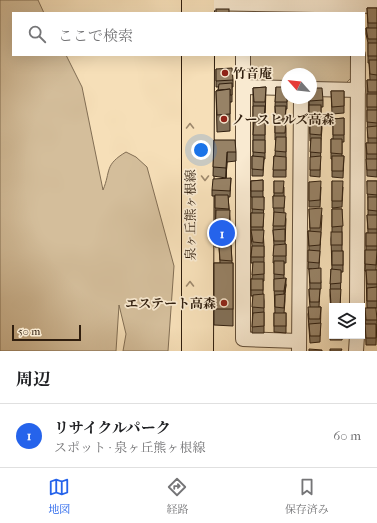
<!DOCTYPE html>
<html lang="ja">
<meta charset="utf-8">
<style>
:root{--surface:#fff;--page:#f6f6f6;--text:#202124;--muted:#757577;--line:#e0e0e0;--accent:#2563eb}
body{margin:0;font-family:"IM FELL French Canon","Noto Serif JP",serif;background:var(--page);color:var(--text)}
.controls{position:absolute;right:12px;bottom:12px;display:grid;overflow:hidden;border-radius:0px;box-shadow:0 4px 16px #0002}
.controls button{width:36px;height:36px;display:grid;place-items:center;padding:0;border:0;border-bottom:1px solid var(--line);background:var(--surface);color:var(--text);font:20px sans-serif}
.compass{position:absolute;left:281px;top:68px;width:36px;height:36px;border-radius:50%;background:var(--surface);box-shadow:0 4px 16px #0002;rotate:297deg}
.scale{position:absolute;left:12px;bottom:10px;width:69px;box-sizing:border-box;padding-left:4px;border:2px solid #301e0e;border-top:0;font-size:11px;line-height:14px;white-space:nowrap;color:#301e0e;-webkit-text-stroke:3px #f9ead1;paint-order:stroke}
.you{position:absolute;left:201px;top:150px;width:14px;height:14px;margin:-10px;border:3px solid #fff;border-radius:50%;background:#1a73e8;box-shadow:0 0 0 6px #1a73e833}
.badge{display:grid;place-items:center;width:26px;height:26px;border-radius:50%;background:var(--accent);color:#fff;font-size:13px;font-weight:700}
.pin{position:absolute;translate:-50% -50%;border:2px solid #fff;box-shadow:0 1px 4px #0006}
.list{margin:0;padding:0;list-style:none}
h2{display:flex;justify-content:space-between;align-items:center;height:52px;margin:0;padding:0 16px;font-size:17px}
h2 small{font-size:13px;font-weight:400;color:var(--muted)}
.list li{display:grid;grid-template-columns:26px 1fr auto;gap:12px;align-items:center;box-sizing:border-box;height:64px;padding:0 16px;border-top:1px solid var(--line)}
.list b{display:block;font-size:15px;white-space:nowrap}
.list p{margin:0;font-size:13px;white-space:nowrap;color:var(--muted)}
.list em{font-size:13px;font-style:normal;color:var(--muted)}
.icon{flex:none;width:22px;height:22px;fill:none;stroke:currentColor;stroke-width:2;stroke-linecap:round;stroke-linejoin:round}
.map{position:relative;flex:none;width:377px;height:351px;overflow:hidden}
.search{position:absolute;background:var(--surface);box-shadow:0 4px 16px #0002;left:12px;right:12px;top:12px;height:44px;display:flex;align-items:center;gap:10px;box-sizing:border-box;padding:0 14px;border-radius:0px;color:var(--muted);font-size:15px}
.sheet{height:116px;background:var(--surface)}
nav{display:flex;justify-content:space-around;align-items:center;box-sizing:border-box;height:56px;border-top:1px solid var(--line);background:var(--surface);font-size:11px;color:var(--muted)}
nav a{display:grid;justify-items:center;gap:2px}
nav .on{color:var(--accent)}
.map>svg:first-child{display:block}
</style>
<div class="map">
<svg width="377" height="351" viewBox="0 0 377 351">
<rect width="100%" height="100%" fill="#f6dfb8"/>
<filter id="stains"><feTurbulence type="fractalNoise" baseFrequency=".005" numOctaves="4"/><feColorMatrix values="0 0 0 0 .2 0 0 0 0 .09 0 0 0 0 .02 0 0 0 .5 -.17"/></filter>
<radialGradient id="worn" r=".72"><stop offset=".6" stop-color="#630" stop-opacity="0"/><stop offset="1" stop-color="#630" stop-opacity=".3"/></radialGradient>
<g fill="#d4be9b" stroke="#826e54">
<path d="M0 0H38L44 13H13V55H66L82 87 103 190C111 171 104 165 126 152L136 157 147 167 174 266 168 351H123L126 334 119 305 116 351H0Z"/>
<path d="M349 8 354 13H252L255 9Z"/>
<path d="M250 55H354V75L346 83H311V74H287V83H256L250 78Z"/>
</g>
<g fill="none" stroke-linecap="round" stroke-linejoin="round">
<defs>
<g id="minor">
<path d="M195 3 377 6"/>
<path d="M243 55V339L299 341"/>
<path d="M243 87 287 88"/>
<path d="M311 89 358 90"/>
<path d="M357 306 358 55"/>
<path d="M299 351 301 98"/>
<path d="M356 351 357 336"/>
</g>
<g id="major">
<path d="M191 13V0"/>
<path d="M205 13V0"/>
<path d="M191 351V55"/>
<path d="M204 351 205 55"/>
</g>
</defs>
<use href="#minor" stroke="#624e38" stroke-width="16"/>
<use href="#major" stroke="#301e0e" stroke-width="20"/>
<use href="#minor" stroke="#f9ead1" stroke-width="14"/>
<use href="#major" stroke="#f6dfb8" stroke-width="18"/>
</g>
<g fill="#827058" stroke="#301e0e">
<path d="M367 8H377V177L367 176 366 143H368L367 116V80H370L369 63H368V43L366 34V28H368Z"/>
<path d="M216 69 233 80V87H232V102H230V131L217 132 216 91 218 90 219 87H216Z"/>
<path d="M266 87 265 122V159H264L263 176H252V156H253V88Z"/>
<path d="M276 87 287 98V109H286L285 122 286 128V177H273L274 156H275L276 140H275V106Z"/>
<path d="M331 91H344V113L332 114Z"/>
<path d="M309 98 323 100V107H321V122L322 128 321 141 320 177 310 176 311 141H310Z"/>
<path d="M344 118V142H342V156H344L343 178 332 177V159H331V139H333V119Z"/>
<path d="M214 140 236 152V161L227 162 226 178 213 176Z"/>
<path d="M231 178 230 197H228L230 219 229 245H231L232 263H233V326L214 325V263H220L219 247H215V196H212V190Z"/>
<path d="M263 180V197H264L263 230 264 246V281H263V294L264 301V333H252L253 296H251V279H252L253 263H251V257L252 246 251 236V213H252V197H251V181Z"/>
<path d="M274 181 284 187V212L286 219 285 244H286V263H284V279L286 285 285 294V301L284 313H286V333L274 332V313H275L274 285V263H273L274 246 273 230 274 214 273 196H274Z"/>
<path d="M332 181 343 187 342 207 332 208Z"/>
<path d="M367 181H377V253L376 270H377V308H367L366 271H365L366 250V233H368L367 215H368V201Z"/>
<path d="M309 182 321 187 320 207H309Z"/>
<path d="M309 209 322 215 319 268 321 283V289H320L319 307H321L320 342 310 343 308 314 310 307 309 295V289H310L309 269H312H308L309 250 308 231H310Z"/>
<path d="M332 209H342V251H343V272H341L340 306H332V312H331L330 296 331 269H332L331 239 332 232Z"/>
<path d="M365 308 377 320 376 345H366Z"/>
<path d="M332 317V336H343L342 340H330Z"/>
</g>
<g fill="#6a5b47" stroke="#301e0e">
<path d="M227 152V162L226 178V168Z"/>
<path d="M286 278V285L284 298V291Z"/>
</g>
<g fill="#978266" stroke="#301e0e">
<path d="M367 8H377V23H368Z"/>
<rect x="216" y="9" width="13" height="4"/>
<path d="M366 28H377V39H368Z"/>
<rect x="368" y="43" width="9" height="13"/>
<path d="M369 60H377V75L370 74Z"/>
<path d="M232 68 233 80 216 81V69Z"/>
<path d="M367 80H377V92H368Z"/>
<path d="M232 83V95H230V89L218 90 219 84Z"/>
<path d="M266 87 265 102H254L253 88Z"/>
<path d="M276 87H287V102H275Z"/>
<path d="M311 88H322L323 100 310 101V98H311Z"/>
<path d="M230 89V114L217 115 216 91Z"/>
<path d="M331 91H344V106L332 107Z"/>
<rect x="367" y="94" width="10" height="13"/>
<rect x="309" y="105" width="12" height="13"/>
<path d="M253 106H265L264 118H253Z"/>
<path d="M275 106H286L285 119H276Z"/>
<path d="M367 110H377V123L367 122Z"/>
<path d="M344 118V135H333V119Z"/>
<path d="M254 122H265V135H253Z"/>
<path d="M275 122H286L285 133H275Z"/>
<path d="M310 122H322L321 135 310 134Z"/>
<path d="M377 126V138H368L367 127Z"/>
<path d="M276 137H286V152L275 151Z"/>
<path d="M311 138H321V153L310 152Z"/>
<path d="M331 139H342V154L331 153Z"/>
<path d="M214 140H235L236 152H227L226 168 213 167Z"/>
<path d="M253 140H265V153L253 152Z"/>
<path d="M366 143H377V154H367Z"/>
<path d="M252 156 264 157 263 170 252 169Z"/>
<path d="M274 156 286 157V170H273Z"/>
<path d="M321 156 320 170H310V157Z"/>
<path d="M332 156H344L343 171H332Z"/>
<path d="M366 159H377V170H367Z"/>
<path d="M231 178 230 191 212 190 213 179Z"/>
<path d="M263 180V191H251V181Z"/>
<path d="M274 181H284L283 193H274Z"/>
<path d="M321 181 320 200 309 201V182Z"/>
<path d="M332 181H343L342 201H332Z"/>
<path d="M367 181H377V195L367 194Z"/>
<path d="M215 195H228L229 209 215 208Z"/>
<path d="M273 196H285L284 208H273Z"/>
<path d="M252 197H264V210L252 209Z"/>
<path d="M368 197H377V211L368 210Z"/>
<path d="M322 208 320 228H310L309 209Z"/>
<path d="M332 209H342L343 226 332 227Z"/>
<path d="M216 210H230L229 237H215Z"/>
<path d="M274 212 286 213 285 226H273Z"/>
<path d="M251 213H264L263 227H251Z"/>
<path d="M367 215H377V229H368Z"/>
<path d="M285 229V241H274L273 230Z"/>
<path d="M251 230H264L263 243 253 242Z"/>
<path d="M308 231 321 232 320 245 309 246Z"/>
<rect x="331" y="232" width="11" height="13"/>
<rect x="366" y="233" width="11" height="13"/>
<path d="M286 244V256H273L274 245Z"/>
<path d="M231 245 232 261 220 260 219 246Z"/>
<path d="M252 246H264V257H251Z"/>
<path d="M308 250 320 251 319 263 308 262Z"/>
<path d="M365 250H377L376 265 365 264Z"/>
<rect x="332" y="251" width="11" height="14"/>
<path d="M274 261H284V275L274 274Z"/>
<path d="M253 262H264V274L252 275Z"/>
<rect x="214" y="263" width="19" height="46"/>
<path d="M321 268V283H310L309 269Z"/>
<path d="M331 269 341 270V283L330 284Z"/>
<path d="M366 270H377V284H367Z"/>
<path d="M286 278 284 291H274V279Z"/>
<rect x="251" y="279" width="12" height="11"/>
<path d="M377 287V301H367V288Z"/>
<path d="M309 289H320L319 302H310Z"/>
<path d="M330 289H341L340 306 331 305Z"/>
<path d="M264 294V308L252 307 253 295Z"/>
<path d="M285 294 284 308 275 307V295Z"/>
<path d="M308 307H321L320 319H309Z"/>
<path d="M365 308H376L377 320H366Z"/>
<path d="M264 312V326L252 327 253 313Z"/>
<rect x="274" y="313" width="12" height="13"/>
<path d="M332 317V333H330Z"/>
<path d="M321 323 320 336H310L309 324Z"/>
<path d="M365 324H376V338H366Z"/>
<path d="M309 349 322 350V351H309Z"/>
<path d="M330 349H342L341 351H330Z"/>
</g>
<defs><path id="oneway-chevron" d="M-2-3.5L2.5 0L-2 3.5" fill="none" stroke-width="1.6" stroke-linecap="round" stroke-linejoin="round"/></defs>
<g stroke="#9d886c">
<use href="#oneway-chevron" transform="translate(190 126) rotate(-90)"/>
<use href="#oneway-chevron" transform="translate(205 178) rotate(90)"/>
<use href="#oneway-chevron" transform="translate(190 284) rotate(-90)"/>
</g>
<g fill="#8f2418" stroke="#f9ead1" stroke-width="1.5">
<circle cx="225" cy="73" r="4"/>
<circle cx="224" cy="119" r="4"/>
<circle cx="224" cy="303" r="4"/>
</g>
<g text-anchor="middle" stroke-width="3.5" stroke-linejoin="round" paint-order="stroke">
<g font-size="13" font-weight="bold" fill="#301e0e" stroke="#f9ead1" text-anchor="start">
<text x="233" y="78">竹音庵</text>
<text x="232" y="124">ノースヒルズ高森</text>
<text x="216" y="308" text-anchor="end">エステート高森</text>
</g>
<g font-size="13" fill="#301e0e" stroke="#f9ead1">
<text transform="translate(190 215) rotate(-90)" y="5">泉ヶ丘熊ヶ根線</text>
</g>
</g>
<rect width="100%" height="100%" filter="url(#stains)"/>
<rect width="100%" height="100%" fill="url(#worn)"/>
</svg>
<div class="controls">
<button><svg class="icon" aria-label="layers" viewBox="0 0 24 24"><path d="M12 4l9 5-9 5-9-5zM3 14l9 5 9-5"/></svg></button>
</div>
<svg class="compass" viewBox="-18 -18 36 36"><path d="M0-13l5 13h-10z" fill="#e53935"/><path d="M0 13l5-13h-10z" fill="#757577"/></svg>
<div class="scale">50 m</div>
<div class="you"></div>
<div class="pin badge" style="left:222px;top:233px">1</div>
<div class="search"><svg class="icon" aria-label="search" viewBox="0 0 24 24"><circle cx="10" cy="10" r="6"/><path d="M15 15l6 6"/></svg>ここで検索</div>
</div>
<section class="sheet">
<h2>周辺<small></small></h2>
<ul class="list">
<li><span class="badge">1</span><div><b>リサイクルパーク</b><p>スポット · 泉ヶ丘熊ヶ根線</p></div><em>60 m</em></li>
</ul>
</section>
<nav>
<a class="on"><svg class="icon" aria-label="map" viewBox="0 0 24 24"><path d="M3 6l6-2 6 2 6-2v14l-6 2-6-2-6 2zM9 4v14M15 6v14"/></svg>地図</a>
<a><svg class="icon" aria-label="directions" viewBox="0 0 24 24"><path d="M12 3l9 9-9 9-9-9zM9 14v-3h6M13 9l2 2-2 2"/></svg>経路</a>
<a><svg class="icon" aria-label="saved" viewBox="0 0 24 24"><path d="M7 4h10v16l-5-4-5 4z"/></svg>保存済み</a>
</nav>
